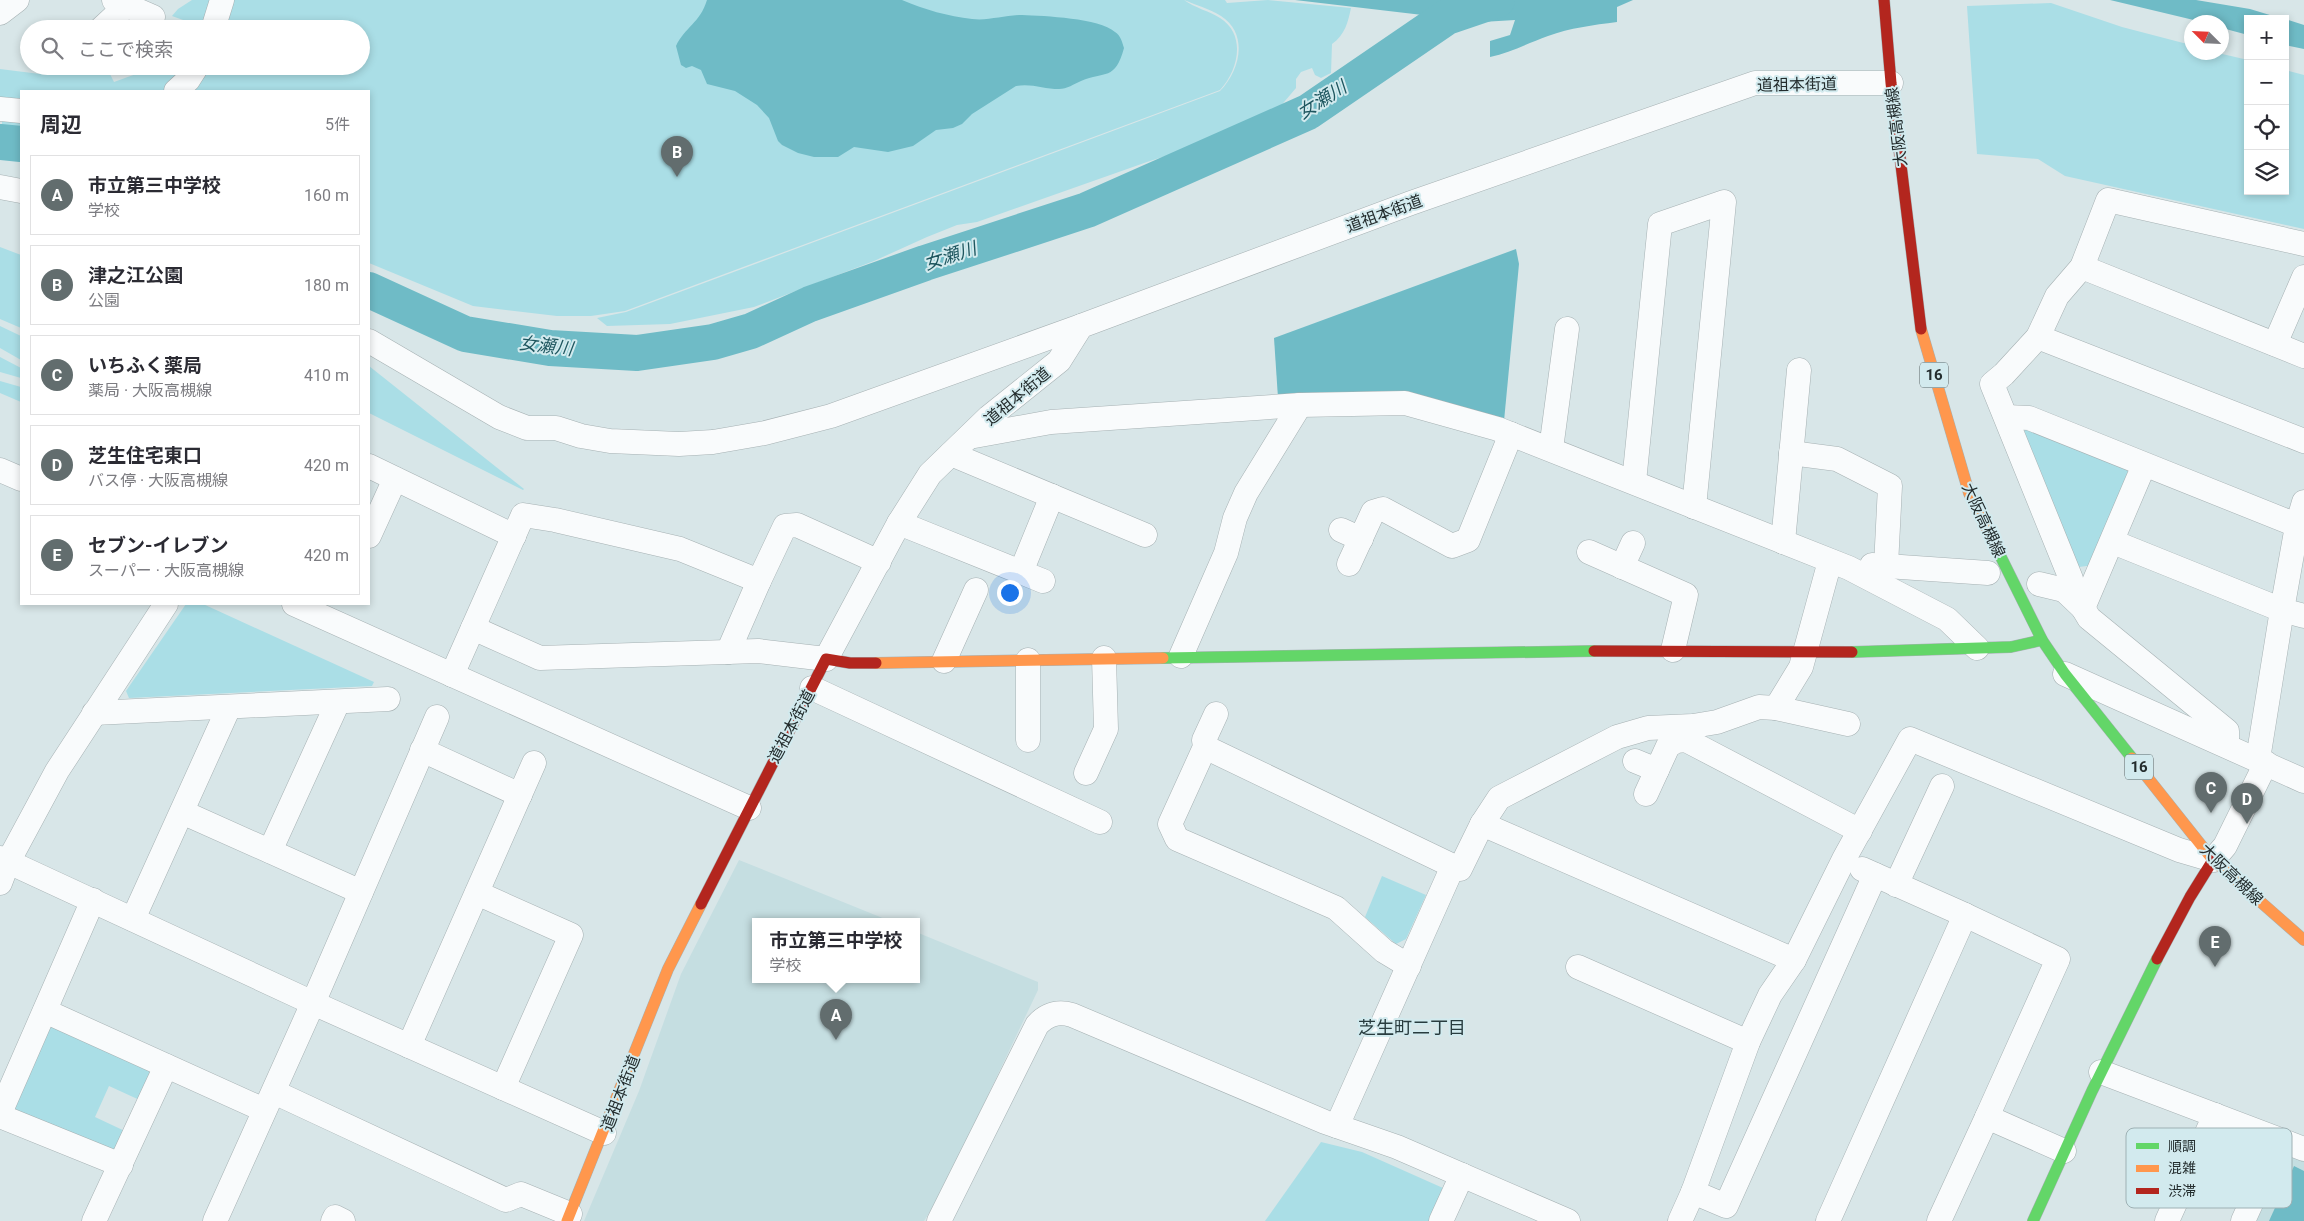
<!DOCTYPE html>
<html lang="ja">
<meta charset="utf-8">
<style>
:root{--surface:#fff;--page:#f7f7f7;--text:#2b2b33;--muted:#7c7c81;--line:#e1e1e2;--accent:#626d6e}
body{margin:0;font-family:Roboto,"Noto Sans JP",sans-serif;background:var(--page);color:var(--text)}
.controls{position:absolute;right:15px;top:15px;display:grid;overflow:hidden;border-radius:0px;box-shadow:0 2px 8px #0003}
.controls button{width:45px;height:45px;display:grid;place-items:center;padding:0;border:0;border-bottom:1px solid var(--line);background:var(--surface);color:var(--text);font:25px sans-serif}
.compass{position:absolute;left:2184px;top:15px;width:45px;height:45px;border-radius:50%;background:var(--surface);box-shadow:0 2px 8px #0003;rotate:294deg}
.you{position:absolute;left:1009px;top:592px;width:18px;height:18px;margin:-12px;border:4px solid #fff;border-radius:50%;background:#1a73e8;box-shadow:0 0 0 8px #1a73e833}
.badge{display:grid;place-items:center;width:32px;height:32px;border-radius:50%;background:var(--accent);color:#fff;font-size:16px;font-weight:700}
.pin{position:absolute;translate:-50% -41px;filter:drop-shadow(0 1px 2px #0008)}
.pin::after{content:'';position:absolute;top:26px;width:18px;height:15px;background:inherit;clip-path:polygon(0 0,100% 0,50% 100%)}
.popup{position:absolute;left:752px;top:918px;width:168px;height:65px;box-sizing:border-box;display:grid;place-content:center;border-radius:0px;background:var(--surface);filter:drop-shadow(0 1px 4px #0005);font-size:16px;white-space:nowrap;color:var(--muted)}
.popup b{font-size:19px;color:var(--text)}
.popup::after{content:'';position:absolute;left:50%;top:100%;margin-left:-10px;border:10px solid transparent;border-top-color:var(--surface)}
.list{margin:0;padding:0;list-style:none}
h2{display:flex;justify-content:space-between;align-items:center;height:65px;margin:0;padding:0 20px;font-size:21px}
h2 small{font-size:16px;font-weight:400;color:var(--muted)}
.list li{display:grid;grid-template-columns:32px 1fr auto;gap:15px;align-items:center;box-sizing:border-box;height:80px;margin:0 10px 10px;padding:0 10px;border:1px solid var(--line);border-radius:0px}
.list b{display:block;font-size:19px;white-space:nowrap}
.list p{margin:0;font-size:16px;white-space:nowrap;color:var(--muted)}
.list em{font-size:16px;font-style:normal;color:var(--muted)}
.icon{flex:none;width:28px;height:28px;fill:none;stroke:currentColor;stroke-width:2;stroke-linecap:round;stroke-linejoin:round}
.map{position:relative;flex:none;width:2304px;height:1221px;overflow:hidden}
.search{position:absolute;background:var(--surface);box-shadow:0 2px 8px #0003;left:20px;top:20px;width:350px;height:55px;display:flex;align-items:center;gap:12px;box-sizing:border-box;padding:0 18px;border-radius:28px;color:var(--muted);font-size:19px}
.panel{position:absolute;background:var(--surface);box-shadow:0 2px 8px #0003;left:20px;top:90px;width:350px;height:515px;border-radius:0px}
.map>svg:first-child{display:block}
</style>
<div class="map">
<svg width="2304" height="1221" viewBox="0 0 2304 1221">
<rect width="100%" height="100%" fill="#d8e6e8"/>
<g fill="#c5dee1">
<path d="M739 860 890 921H756V979H916V932L1038 982V990L941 1194 924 1221H584L639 1091 681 974Z"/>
<path d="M2279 1154 2304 1156V1221H2250Z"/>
</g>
<g fill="#aadee6">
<path d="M192 0H214L205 28 172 16 178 9Z"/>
<path d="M228 0H1225L1227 3 1268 0 1351 8C1348 22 1345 35 1332 44L1331 73 1321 78 1315 75 1312 68 1301 72 1296 79V88L1279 108 1218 139 1147 162 977 222 957 225 927 237 874 261 754 307 670 324 607 326 597 318 626 312 1220 91C1240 71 1249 34 1221 16 1210 9 1196 5 1184 0 1195 8 1209 11 1220 18 1247 35 1238 71 1220 90L625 311 591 316H557L473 306 369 263V91H187L204 66H361V29H220Z"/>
<path d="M2051 3 2122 27 2191 45 2192 52 2218 53 2248 60V191H2285V70L2304 75V229L2065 176 2038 159 1977 154 1967 6Z"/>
<path d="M131 66H188L165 91H21V103L0 99V69L48 75 110 74 114 82 136 74Z"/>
<path d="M2 116 21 117V135L2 132Z"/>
<path d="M0 247 21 255V328L0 319Z"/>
<path d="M0 326 21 336V360L0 348Z"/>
<path d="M0 357 21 368V378L0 372Z"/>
<path d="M369 366 524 489 523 490 369 413Z"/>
<path d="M0 381 21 387V402L0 393Z"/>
<path d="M2030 425 2126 462 2130 472 2094 565 2079 567 2024 431Z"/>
<path d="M186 604H203L374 682 372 686 129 698 126 691Z"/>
<path d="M1382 876 1426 895 1406 939 1396 944 1365 917Z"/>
<path d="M53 1023 153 1068 144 1102 109 1086 95 1117 129 1133 120 1153 13 1111 45 1027Z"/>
<path d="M1321 1142 1362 1152 1443 1188 1429 1221H1265Z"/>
</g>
<g fill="#6fbbc6">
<path d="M707 0H902C925 10 948 16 972 19 989 21 1005 15 1022 15 1045 16 1099 18 1115 32 1121 36 1122 42 1124 48 1115 81 1105 71 1081 81 1074 84 1067 89 1059 89 1044 89 1031 83 1016 86L972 114 962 124 953 128 936 130 913 146 888 152 854 147 838 157H814L798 153 782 145 778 141 769 118 757 105 735 91 707 84 701 70 692 66 686 68 681 65 676 46C685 27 700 23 707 0Z"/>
<path d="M1295 0H1633L1617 7V22C1593 25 1570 28 1548 36 1528 43 1510 53 1490 57V41L1510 35 1515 20 1482 22Z"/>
<path d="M2110 0H2196L2250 9 2283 19H2248V35L2222 28V22H2202Z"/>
<path d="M2285 19 2304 25V49L2285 45Z"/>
<path d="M1516 249 1519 264 1504 421 1278 398 1274 338Z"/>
<path d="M2294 1166 2304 1171V1221H2269Z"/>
</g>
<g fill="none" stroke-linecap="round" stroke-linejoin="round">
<g stroke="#6fbbc6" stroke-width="36">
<path d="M0 142 21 144"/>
<path d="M369 290 465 334 550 348 637 353 713 342 751 331 810 304 925 263 1087 210 1308 112 1447 17 1497 0"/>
</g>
<defs>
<g id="street">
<path d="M114 0 153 17"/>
<path d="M0 13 17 0"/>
<path d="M101 29 127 5"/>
<path d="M213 29 222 0"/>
<path d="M176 91 188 80 197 66"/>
<path d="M0 109 21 111"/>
<path d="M0 187 21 191"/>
<path d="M2082 267 2304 356"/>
<path d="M2038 337 2304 441"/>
<path d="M369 341 499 417 527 428H556L581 436 610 441 679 444 713 442 765 433 831 416 1081 326"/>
<path d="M2275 344 2304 277"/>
<path d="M2006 417 2029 418 2304 528"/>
<path d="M969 437 1051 422 1300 405 1405 403 1498 429 1849 568 1947 619 1977 648"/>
<path d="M1551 449 1567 329"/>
<path d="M1791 453 1837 459 1890 486 1886 566"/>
<path d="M951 454 1145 535"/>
<path d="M369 466 514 536"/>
<path d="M0 470 21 479"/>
<path d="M1634 482 1660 224 1724 202 1694 507"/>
<path d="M899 523 1043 581"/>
<path d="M1341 530 1361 539"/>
<path d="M369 536 395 479"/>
<path d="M1783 542 1799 370"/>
<path d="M2113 542 2282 610 2304 616"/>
<path d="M1589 552 1686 595 1673 650"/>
<path d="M1349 564 1373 512 1383 509 1452 546 1468 540 1511 434"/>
<path d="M1872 565 1988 573"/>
<path d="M1622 567 1633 543"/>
<path d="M1021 572 1052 496"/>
<path d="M2039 584 2064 590"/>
<path d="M294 604 749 808"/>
<path d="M2083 608 2144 465"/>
<path d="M473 628 540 658 758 651 826 659 899 523 930 474 989 417 1059 361 1081 326 1411 203 1755 83H1891"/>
<path d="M728 652 759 581"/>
<path d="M1181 656 1226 553 1235 518 1246 493 1300 405"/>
<path d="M944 661 976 590"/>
<path d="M2065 674 2304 781"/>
<path d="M452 675 523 515 555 520 680 549 759 581 785 526 797 525 879 562"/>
<path d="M812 688 1100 822"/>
<path d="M1776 708 1801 667 1830 561"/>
<path d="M94 713 388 699"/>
<path d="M1216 714 1204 740 1205 747 1170 824 1177 839 1336 908 1384 951 1409 966"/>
<path d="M1028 740V660"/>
<path d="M2227 745V731L2089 618 2083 608 2064 590 2071 579 1992 384 2004 374 2038 337 2057 296 2082 267 2108 200 2304 244"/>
<path d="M1205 747 1453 866"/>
<path d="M422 750 520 795"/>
<path d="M2258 759 2282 610 2297 526 2304 502"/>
<path d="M1635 761 1657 770"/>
<path d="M1086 773 1106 729 1104 658"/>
<path d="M1646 794 1668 746 1676 741 1686 740 1860 831"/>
<path d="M182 812 361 892"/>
<path d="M1482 824 1794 960"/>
<path d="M270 851 338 702"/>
<path d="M0 858 313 1003 604 1133"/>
<path d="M1862 869 1965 915"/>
<path d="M0 883 8 862 57 771 166 604"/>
<path d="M1896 885 1942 786"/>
<path d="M477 893 571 935 503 1088"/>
<path d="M133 919 229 707"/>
<path d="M1578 967 1748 1042"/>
<path d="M45 1011 264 1110"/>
<path d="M409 1046 534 763"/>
<path d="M2101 1072 2304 1149"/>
<path d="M274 1092 506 1200 521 1194 570 1214"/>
<path d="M0 1113 93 900"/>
<path d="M0 1116 121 1165"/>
<path d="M1337 1126 1453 866 1460 869 1482 824 1499 798 1617 737 1648 728 1693 726 1717 722 1759 707 1776 708 1848 724"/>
<path d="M1693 1192 1726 1206 1875 875"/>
<path d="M94 1221 166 1066"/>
<path d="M215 1221 313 1003 437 717"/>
<path d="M333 1221 335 1217 343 1221"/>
<path d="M939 1221 1037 1025C1047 1014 1058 1011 1072 1015L1325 1122 1397 1147 1568 1221"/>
<path d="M1441 1221 1462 1175"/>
<path d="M1680 1221 1693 1192 1748 1042 1770 995 1794 960 1844 859 1910 739 2179 850 2213 860 2225 846 2266 763"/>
<path d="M1828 1221 1965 915 2058 959 1987 1117 2064 1151"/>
<path d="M1939 1221 1987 1117"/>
<path d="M2167 1221 2215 1115"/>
<path d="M2243 1221 2280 1140"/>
</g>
<g id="fast">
<path d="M1988 531 2042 640 2065 674 2132 758"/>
<path d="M1852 652 2011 647 2042 640"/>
<path d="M1163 658 1594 651"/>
<path d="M2033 1221 2092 1091 2157 959"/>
</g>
<g id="slow">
<path d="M1921 329 1969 493 1988 531"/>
<path d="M876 663 1163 658"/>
<path d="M2132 758 2213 860 2304 940"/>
<path d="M567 1221 668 969 701 904"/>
</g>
<g id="jam">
<path d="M1884 0 1891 83 1921 329"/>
<path d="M1594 651 1852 652"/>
<path d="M701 904 826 659 850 663H876"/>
<path d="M2157 959 2190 897 2213 860"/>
</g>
</defs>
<use href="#street" stroke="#a6b1b3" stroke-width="25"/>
<use href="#fast" stroke="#a6b1b3" stroke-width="12"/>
<use href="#slow" stroke="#a6b1b3" stroke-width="12"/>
<use href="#jam" stroke="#a6b1b3" stroke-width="12"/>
<use href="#street" stroke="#f9fbfc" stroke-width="24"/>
<use href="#fast" stroke="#63d668" stroke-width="11"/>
<use href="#slow" stroke="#ff974d" stroke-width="11"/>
<use href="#jam" stroke="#b3261e" stroke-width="11"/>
</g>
<g text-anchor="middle" stroke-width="4" stroke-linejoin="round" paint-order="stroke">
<g fill="#d2eaee" stroke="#586567" stroke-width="1">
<rect x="1920" y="362.5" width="28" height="25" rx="4"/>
<rect x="2125" y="754.5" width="28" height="25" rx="4"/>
</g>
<g font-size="15" font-weight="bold" fill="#232c2d">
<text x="1934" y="380">16</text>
<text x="2139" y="772">16</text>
</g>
<g font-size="16" fill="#232c2d" stroke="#d2eaee">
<text transform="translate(1797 84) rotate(-1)" y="6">道祖本街道</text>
<text transform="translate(1896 127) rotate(-97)" y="6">大阪高槻線</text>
<text transform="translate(1384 213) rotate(-20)" y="6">道祖本街道</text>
<text transform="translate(1017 396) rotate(-40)" y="6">道祖本街道</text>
<text transform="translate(1984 520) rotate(65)" y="6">大阪高槻線</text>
<text transform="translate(791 726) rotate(-62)" y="6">道祖本街道</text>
<text transform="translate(2232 874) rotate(44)" y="6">大阪高槻線</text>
<text transform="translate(620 1093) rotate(-69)" y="6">道祖本街道</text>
</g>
<g font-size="18" font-style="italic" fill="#1e565f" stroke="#d2eaee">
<text transform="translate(1322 100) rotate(-32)" y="6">女瀬川</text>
<text transform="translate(950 256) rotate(-18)" y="6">女瀬川</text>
<text transform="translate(546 346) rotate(7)" y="6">女瀬川</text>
</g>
<g font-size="18" fill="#283c3f" stroke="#d2eaee">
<text x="1412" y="1034">芝生町二丁目</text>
</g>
</g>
<rect x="2126" y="1128" width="166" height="80" rx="8" fill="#d2eaee" stroke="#9eb1b4" stroke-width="1"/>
<rect x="2136" y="1143" width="23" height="6" fill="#63d668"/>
<rect x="2136" y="1165" width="23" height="7" fill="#ff974d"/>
<rect x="2136" y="1188" width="23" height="6" fill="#b3261e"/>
<g font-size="14" fill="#232c2d">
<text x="2168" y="1151">順調</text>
<text x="2168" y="1173">混雑</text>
<text x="2168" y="1196">渋滞</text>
</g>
</svg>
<div class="controls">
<button>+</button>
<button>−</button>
<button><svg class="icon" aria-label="locate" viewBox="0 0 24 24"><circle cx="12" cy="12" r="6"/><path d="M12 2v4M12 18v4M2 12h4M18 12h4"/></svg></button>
<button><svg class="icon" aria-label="layers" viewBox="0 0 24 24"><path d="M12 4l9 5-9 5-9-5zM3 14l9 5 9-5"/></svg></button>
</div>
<svg class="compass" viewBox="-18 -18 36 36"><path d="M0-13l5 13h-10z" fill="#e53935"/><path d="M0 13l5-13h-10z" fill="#7c7c81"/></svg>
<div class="you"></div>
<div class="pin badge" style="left:836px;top:1040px">A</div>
<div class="popup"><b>市立第三中学校</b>学校</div>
<div class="pin badge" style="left:677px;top:177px">B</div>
<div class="pin badge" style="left:2211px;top:813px">C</div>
<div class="pin badge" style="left:2247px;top:824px">D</div>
<div class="pin badge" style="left:2215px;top:967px">E</div>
<div class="search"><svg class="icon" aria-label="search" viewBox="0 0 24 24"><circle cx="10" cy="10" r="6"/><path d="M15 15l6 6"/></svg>ここで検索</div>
<section class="panel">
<h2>周辺<small>5件</small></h2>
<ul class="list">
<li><span class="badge">A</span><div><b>市立第三中学校</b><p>学校</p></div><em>160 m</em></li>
<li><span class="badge">B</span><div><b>津之江公園</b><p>公園</p></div><em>180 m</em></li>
<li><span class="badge">C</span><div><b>いちふく薬局</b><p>薬局 · 大阪高槻線</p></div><em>410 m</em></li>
<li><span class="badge">D</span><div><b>芝生住宅東口</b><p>バス停 · 大阪高槻線</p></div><em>420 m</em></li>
<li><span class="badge">E</span><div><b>セブン-イレブン</b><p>スーパー · 大阪高槻線</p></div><em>420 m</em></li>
</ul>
</section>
</div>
